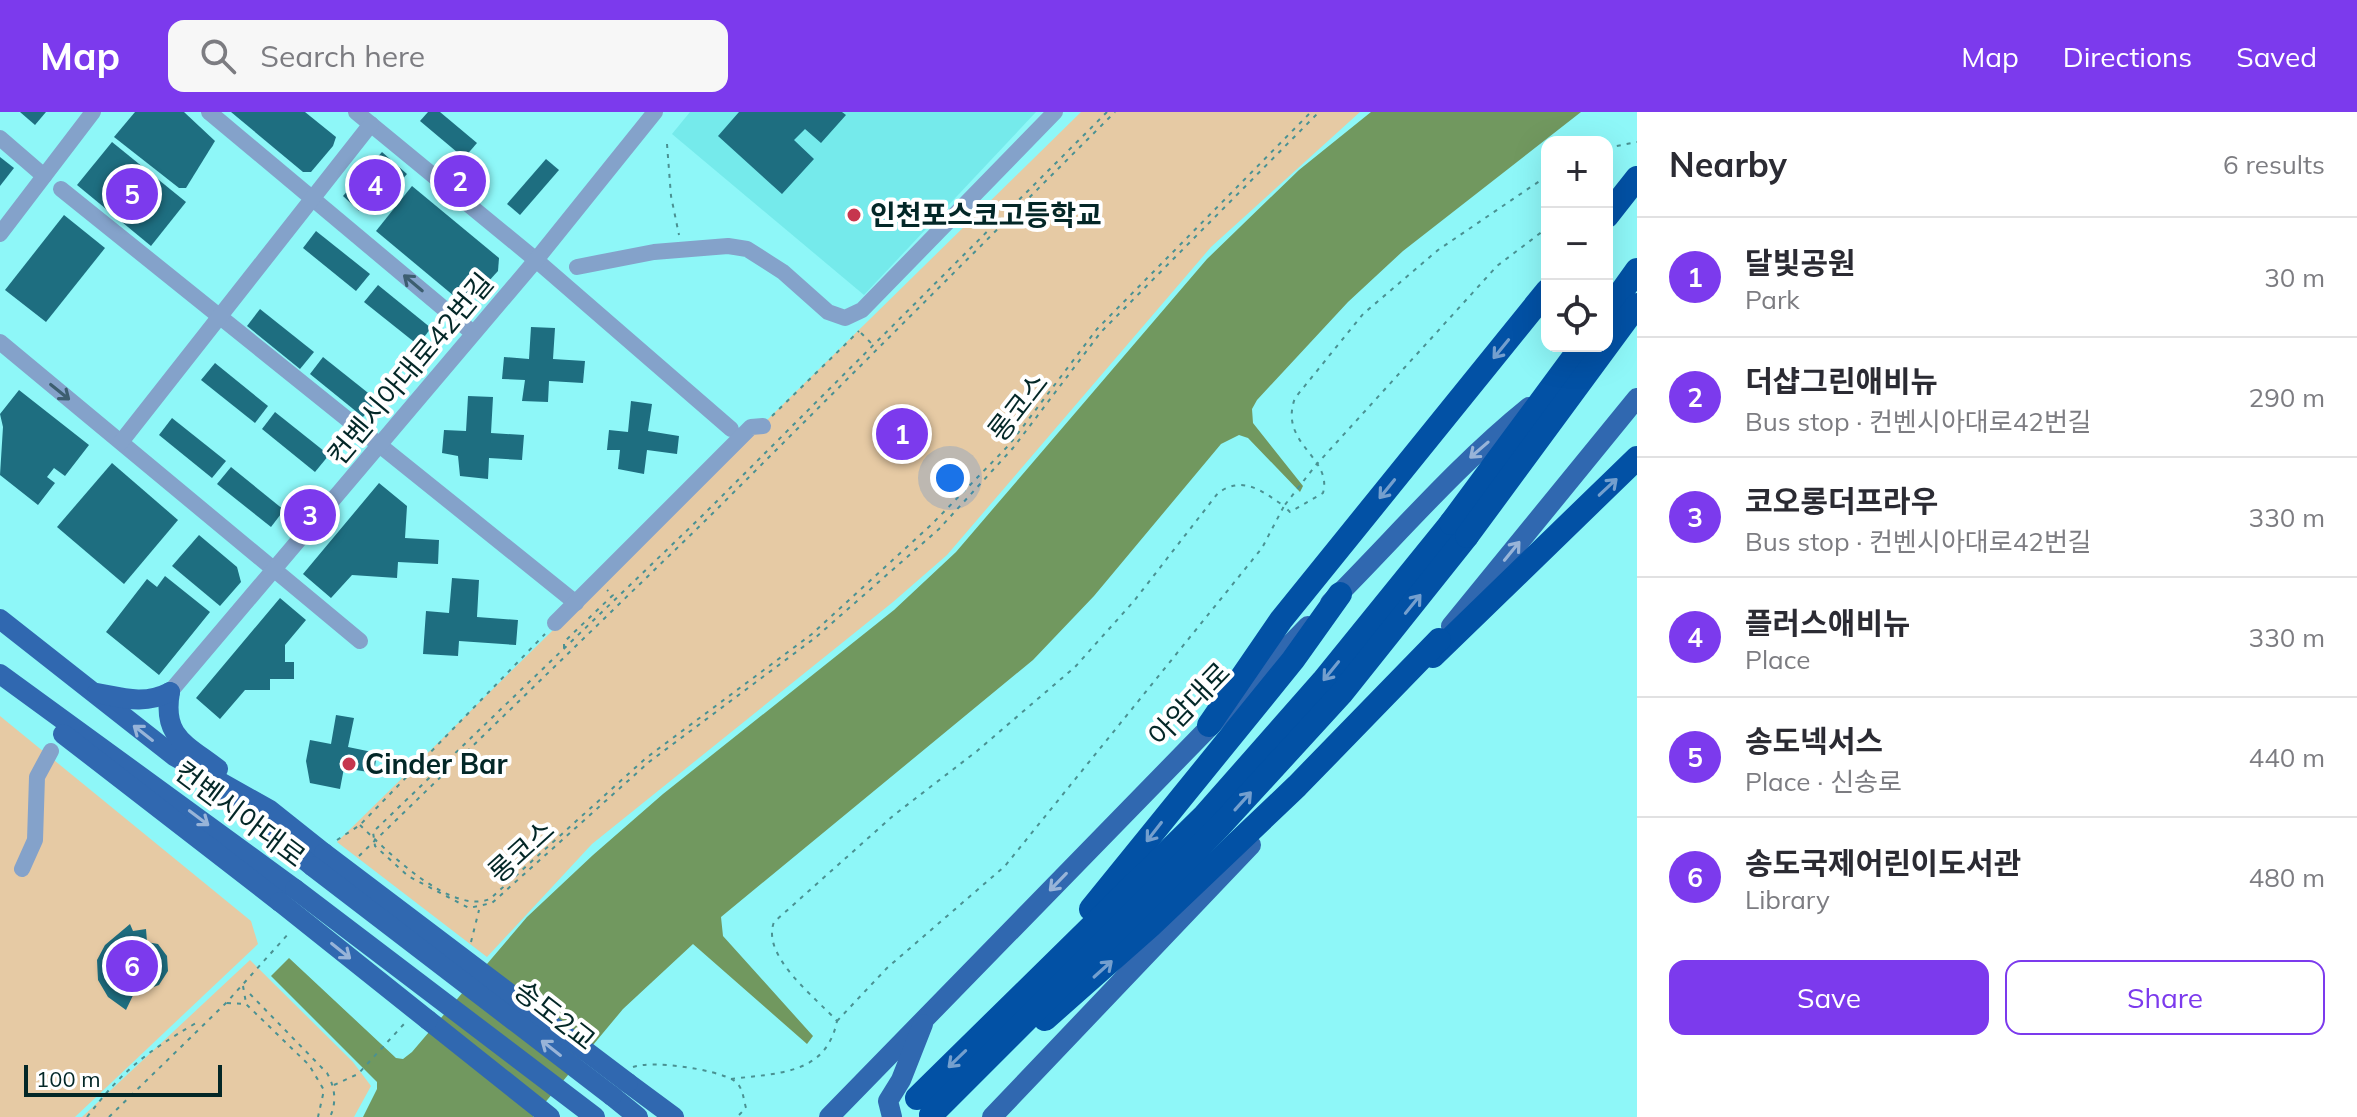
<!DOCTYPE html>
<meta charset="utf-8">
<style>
:root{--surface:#fff;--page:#f7f7f7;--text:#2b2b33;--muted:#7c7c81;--line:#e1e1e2;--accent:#7c3aed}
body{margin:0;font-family:Mulish,"Noto Sans KR",sans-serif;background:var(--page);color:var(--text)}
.controls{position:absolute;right:24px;top:24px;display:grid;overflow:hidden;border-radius:16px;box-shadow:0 8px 32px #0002}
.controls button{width:72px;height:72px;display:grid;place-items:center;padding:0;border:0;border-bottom:2px solid var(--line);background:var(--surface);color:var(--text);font:40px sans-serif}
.scale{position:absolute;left:24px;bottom:20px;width:198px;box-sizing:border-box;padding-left:8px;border:4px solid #032727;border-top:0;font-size:22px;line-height:28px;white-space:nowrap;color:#032727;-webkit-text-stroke:6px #fff;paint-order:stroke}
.you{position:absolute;left:950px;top:366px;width:28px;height:28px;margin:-20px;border:6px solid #fff;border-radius:50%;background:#1a73e8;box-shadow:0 0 0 12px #1a73e833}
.badge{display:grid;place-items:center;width:52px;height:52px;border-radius:50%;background:var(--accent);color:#fff;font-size:26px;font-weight:700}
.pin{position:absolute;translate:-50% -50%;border:4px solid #fff;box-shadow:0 2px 8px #0006}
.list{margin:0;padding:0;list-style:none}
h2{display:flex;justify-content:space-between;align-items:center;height:104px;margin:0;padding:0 32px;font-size:34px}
h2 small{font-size:26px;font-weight:400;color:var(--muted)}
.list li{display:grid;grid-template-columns:52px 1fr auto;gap:24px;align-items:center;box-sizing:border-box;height:120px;padding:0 32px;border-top:2px solid var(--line)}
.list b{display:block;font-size:30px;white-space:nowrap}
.list p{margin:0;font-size:26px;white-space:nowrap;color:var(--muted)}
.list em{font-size:26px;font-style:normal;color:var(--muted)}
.actions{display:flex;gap:16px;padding:24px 32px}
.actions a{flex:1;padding:18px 0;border:2px solid var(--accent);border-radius:16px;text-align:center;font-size:28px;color:var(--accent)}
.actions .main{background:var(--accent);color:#fff}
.icon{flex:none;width:44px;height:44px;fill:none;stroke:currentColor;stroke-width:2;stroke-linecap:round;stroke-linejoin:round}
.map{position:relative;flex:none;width:1637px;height:1005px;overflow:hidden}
header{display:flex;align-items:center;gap:48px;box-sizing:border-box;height:112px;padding:0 40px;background:var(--accent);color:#fff}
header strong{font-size:38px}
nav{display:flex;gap:44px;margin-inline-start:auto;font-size:28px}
.search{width:560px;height:72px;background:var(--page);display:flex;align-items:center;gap:20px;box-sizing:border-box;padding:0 28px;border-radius:16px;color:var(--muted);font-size:30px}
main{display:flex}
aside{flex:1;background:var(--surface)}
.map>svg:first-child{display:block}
</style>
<header>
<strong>Map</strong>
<div class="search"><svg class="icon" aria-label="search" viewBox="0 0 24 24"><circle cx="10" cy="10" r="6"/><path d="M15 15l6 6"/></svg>Search here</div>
<nav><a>Map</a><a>Directions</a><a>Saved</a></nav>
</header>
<main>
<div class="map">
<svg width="1637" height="1005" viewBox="0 0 1637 1005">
<rect width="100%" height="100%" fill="#8ef7f8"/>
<path fill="#75eaeb" d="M690 0H1036L864 183 672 22Z"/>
<g fill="#e6caa4">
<path d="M1081 0H1360L1211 135 947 443 893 490 592 732 487 845 337 730Z"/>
<path d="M0 604 251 809 258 832 75 1005H0Z"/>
<path d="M250 848 353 950 371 974 354 1005H82Z"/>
</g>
<path fill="#71985f" d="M1371 0H1581L1403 139 1348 190 1257 288 1252 297 1253 311 1303 374 1300 380 1248 326 1239 323 1221 332 1094 484 1033 548 721 805 723 824 813 924 807 932 693 832 623 897 533 1005H363L377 977V970L271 864 289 846 396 946 403 947 412 940 527 805 593 743 663 682 894 498 956 440 1207 147 1299 58Z"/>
<g fill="#1e6e80">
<path d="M20 0H46L35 13Z"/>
<path d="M135 0H184L215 29 186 76H179L114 25Z"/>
<path d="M231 0H305L336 25 333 34 311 60H303Z"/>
<path d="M428 0H440L477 31 464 46 420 9Z"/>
<path d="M739 0H842L846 3 821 31 805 17 794 28 814 47 782 82 718 24Z"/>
<path d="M112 30 186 90 151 134 77 73Z"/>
<path d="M382 40 407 62 375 98 367 91 359 99 343 84Z"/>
<path d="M0 45 14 56 0 74Z"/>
<path d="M546 47 559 58 520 103 507 92Z"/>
<path d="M412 74 499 146 498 159 466 194 376 119Z"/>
<path d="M64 103 105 136 46 210 5 178Z"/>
<path d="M316 119 370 162 356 179 303 136Z"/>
<path d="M378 173 431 216 418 233 364 190Z"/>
<path d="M260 197 314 240 300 257 247 214Z"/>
<path d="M531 215 555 216 553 247 585 249 583 271 549 269 548 290 522 289 525 268 502 267 504 245 529 247Z"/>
<path d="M323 245 377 288 363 305 310 262Z"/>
<path d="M215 251 268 294 255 311 201 268Z"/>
<path d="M19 278 89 333 65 364 54 356 47 365 55 371 38 393 0 363 3 315 0 302Z"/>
<path d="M468 284 493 285 491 321 524 323 522 348 489 346 488 367 460 364 458 344 442 341 444 318 466 319Z"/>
<path d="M631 289 652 292 648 319 679 324 677 342 647 338 644 362 618 357 620 338H607L609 318 628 320Z"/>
<path d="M275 300 329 343 315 360 262 317Z"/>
<path d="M172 306 226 349 212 366 159 323Z"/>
<path d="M112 351 178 408 124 472 57 415Z"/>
<path d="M231 355 284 398 271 415 217 372Z"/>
<path d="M379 371 407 394 405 426 439 428 438 452 398 450 397 466 352 463 331 486 303 462Z"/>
<path d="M199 423 237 455 241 470 220 494 172 454Z"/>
<path d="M165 464 210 500 159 563 106 520 147 467 157 475Z"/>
<path d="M452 466 479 468 477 505 518 508 516 533 459 529 458 544 423 542 426 499 449 501Z"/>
<path d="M280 486 306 508 285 533V550H294V567H270V578H245L220 607 196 586Z"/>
<path d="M336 603 354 606 348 635 377 641 374 661 344 656 340 677 310 671 306 649 310 628 331 632Z"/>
<path d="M130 812 133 819 146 817 147 830 158 832 167 844 168 859 159 873 148 877 137 875 126 898 108 885 98 868 97 848 105 833Z"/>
</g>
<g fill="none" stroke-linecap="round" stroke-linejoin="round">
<g stroke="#4a9192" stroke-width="2" stroke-dasharray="4 6" stroke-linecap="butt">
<path d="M1107 0 703 403 373 720 375 734 408 764 469 796 492 791 649 650 815 526 939 417 1013 336 1101 220 1319 0"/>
<path d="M667 32 671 84 679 123"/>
<path d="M1607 36 1637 30"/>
<path d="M861 221 873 233"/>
<path d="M772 304 859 219"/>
<path d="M564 536V530L613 483 607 478"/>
<path d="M360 713C387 739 450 803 490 787L646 646 812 522 933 411 1009 333 1097 217 1311 0"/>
<path d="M337 728 360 713 545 522"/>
<path d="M359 744 707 407 1115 0"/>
<path d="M471 830 479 798"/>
<path d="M243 874 246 891"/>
<path d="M250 882 327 961C335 975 337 990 330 1005"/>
<path d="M227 891 246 892 309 953 324 978 318 1005"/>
<path d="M837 909 887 856 1005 754 1262 436 1284 394 1290 400 1323 381C1333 345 1278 332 1295 286L1363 202 1438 138 1547 64"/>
<path d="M633 955C653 948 714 957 733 968 743 974 743 985 746 996L737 1005"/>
<path d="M731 967C778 961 826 963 837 909 814 884 761 844 774 810L894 703 977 639 1075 555 1134 489 1218 381C1243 363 1262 379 1284 394L1316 353 1497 154 1547 116"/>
<path d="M334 973 358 962 404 912"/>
<path d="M87 1005C123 958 145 941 196 911"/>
<path d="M109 1005 226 891 290 820"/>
</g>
<g stroke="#84a2ca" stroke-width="16">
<path d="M209 0 473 221"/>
<path d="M356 0 536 148 731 317"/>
<path d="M0 26 44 64"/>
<path d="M61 77 576 491"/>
<path d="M0 122 93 0"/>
<path d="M577 155 654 140 728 134 747 137 783 160 828 200 845 206 862 198 1055 0"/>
<path d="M0 230 360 529"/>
<path d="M121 330 371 12"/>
<path d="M555 511 751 315 763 314"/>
<path d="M170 580 536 148 655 0"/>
<path d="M22 757 35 728 37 665 51 639"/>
</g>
<g stroke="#3068b0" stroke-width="20">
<path d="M1330 491C1396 425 1456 354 1529 295"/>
<path d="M0 507 174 644 270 698 324 741"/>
<path d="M1451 514 1637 286"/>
<path d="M0 562 295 777"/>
<path d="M170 580C162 625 186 632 218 657"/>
<path d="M97 581C123 586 145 593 170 580"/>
<path d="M63 622 280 790"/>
<path d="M221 682 312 754"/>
<path d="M428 908 550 1005"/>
<path d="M628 971 674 1005"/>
<path d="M612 984 638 1005"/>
<path d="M829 1005 1308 514"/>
<path d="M892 1005 888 989 901 968 923 912"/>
<path d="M992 1005 1251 733"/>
</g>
<g stroke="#0251a5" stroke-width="24">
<path d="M1607 200 1637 158"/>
<path d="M1433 544 1637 346"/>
<path d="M1209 613 1281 508 1547 179"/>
<path d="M1091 797 1293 548 1340 482"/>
<path d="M1045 907 1150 814 1297 674 1439 528"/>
<path d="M917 986 1205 703 1323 569 1451 411"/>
<path d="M931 1003 1220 714 1341 582 1467 424"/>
</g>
<g stroke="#3068b0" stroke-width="20">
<path d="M324 741 628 971"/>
<path d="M312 754 612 984"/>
<path d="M295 777 595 1005"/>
<path d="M280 790 428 908"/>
</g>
<g stroke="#0251a5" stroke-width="24">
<path d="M1607 104 1637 66"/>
<path d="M1451 411 1582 234"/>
<path d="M1467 424 1637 193"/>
</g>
</g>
<defs><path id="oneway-shaft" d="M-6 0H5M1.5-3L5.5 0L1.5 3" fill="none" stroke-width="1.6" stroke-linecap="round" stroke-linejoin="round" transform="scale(2)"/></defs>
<g stroke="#3d5e70">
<use href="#oneway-shaft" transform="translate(413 171) rotate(-140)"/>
<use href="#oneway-shaft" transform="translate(60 280) rotate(39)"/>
</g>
<g stroke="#749fce">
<use href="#oneway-shaft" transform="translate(1501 237) rotate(129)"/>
<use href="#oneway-shaft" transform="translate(1608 375) rotate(-43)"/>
<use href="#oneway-shaft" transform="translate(1387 377) rotate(129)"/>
<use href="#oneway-shaft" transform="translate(1413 492) rotate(-51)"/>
<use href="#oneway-shaft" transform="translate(1331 559) rotate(129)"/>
<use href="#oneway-shaft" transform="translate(1243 689) rotate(-48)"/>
<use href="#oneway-shaft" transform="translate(1154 720) rotate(128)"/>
<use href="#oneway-shaft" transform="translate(1103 857) rotate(-42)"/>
<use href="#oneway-shaft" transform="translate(957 947) rotate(136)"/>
</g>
<g stroke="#98b4d8">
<use href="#oneway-shaft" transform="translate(1479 338) rotate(139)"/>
<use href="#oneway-shaft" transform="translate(1512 439) rotate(-51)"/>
<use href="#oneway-shaft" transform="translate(143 621) rotate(-142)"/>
<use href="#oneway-shaft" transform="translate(199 706) rotate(37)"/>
<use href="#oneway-shaft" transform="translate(1058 770) rotate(134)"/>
<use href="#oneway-shaft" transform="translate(341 839) rotate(39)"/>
<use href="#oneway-shaft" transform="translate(551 936) rotate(-142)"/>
</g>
<g fill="#c6364e" stroke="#fff" stroke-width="3">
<circle cx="854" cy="103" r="8"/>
<circle cx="349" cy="652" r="8"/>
</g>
<g text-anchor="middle" stroke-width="8" stroke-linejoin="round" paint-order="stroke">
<g font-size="28" font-weight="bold" fill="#032727" stroke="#fff" text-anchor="start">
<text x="870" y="113">인천포스코고등학교</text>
<text x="365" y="662">Cinder Bar</text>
</g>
<g font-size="28" fill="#032727" stroke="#fff">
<text transform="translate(410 257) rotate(-50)" y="10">컨벤시아대로42번길</text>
<text transform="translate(1018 295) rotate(-52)" y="10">롱코스</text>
<text transform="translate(1189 592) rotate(-46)" y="10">아암대로</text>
<text transform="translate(240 702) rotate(37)" y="10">컨벤시아대로</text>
<text transform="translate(521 739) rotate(-42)" y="10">롱코스</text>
<text transform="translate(555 903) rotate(38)" y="10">송도2교</text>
</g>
</g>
</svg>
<div class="controls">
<button>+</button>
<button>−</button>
<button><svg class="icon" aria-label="locate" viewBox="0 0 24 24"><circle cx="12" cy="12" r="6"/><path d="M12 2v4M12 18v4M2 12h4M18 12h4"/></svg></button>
</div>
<div class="scale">100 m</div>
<div class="you"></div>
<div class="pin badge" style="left:902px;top:322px">1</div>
<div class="pin badge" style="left:460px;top:69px">2</div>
<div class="pin badge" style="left:310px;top:403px">3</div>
<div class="pin badge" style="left:375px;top:73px">4</div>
<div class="pin badge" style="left:132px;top:82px">5</div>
<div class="pin badge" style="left:132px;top:854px">6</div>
</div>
<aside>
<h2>Nearby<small>6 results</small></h2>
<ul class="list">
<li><span class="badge">1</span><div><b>달빛공원</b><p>Park</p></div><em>30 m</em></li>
<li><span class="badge">2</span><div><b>더샵그린애비뉴</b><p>Bus stop · 컨벤시아대로42번길</p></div><em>290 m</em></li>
<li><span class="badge">3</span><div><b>코오롱더프라우</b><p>Bus stop · 컨벤시아대로42번길</p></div><em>330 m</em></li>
<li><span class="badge">4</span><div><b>플러스애비뉴</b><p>Place</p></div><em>330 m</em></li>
<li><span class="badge">5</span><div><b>송도넥서스</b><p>Place · 신송로</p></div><em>440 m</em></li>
<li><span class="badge">6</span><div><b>송도국제어린이도서관</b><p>Library</p></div><em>480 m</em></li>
</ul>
<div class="actions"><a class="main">Save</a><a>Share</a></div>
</aside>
</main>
